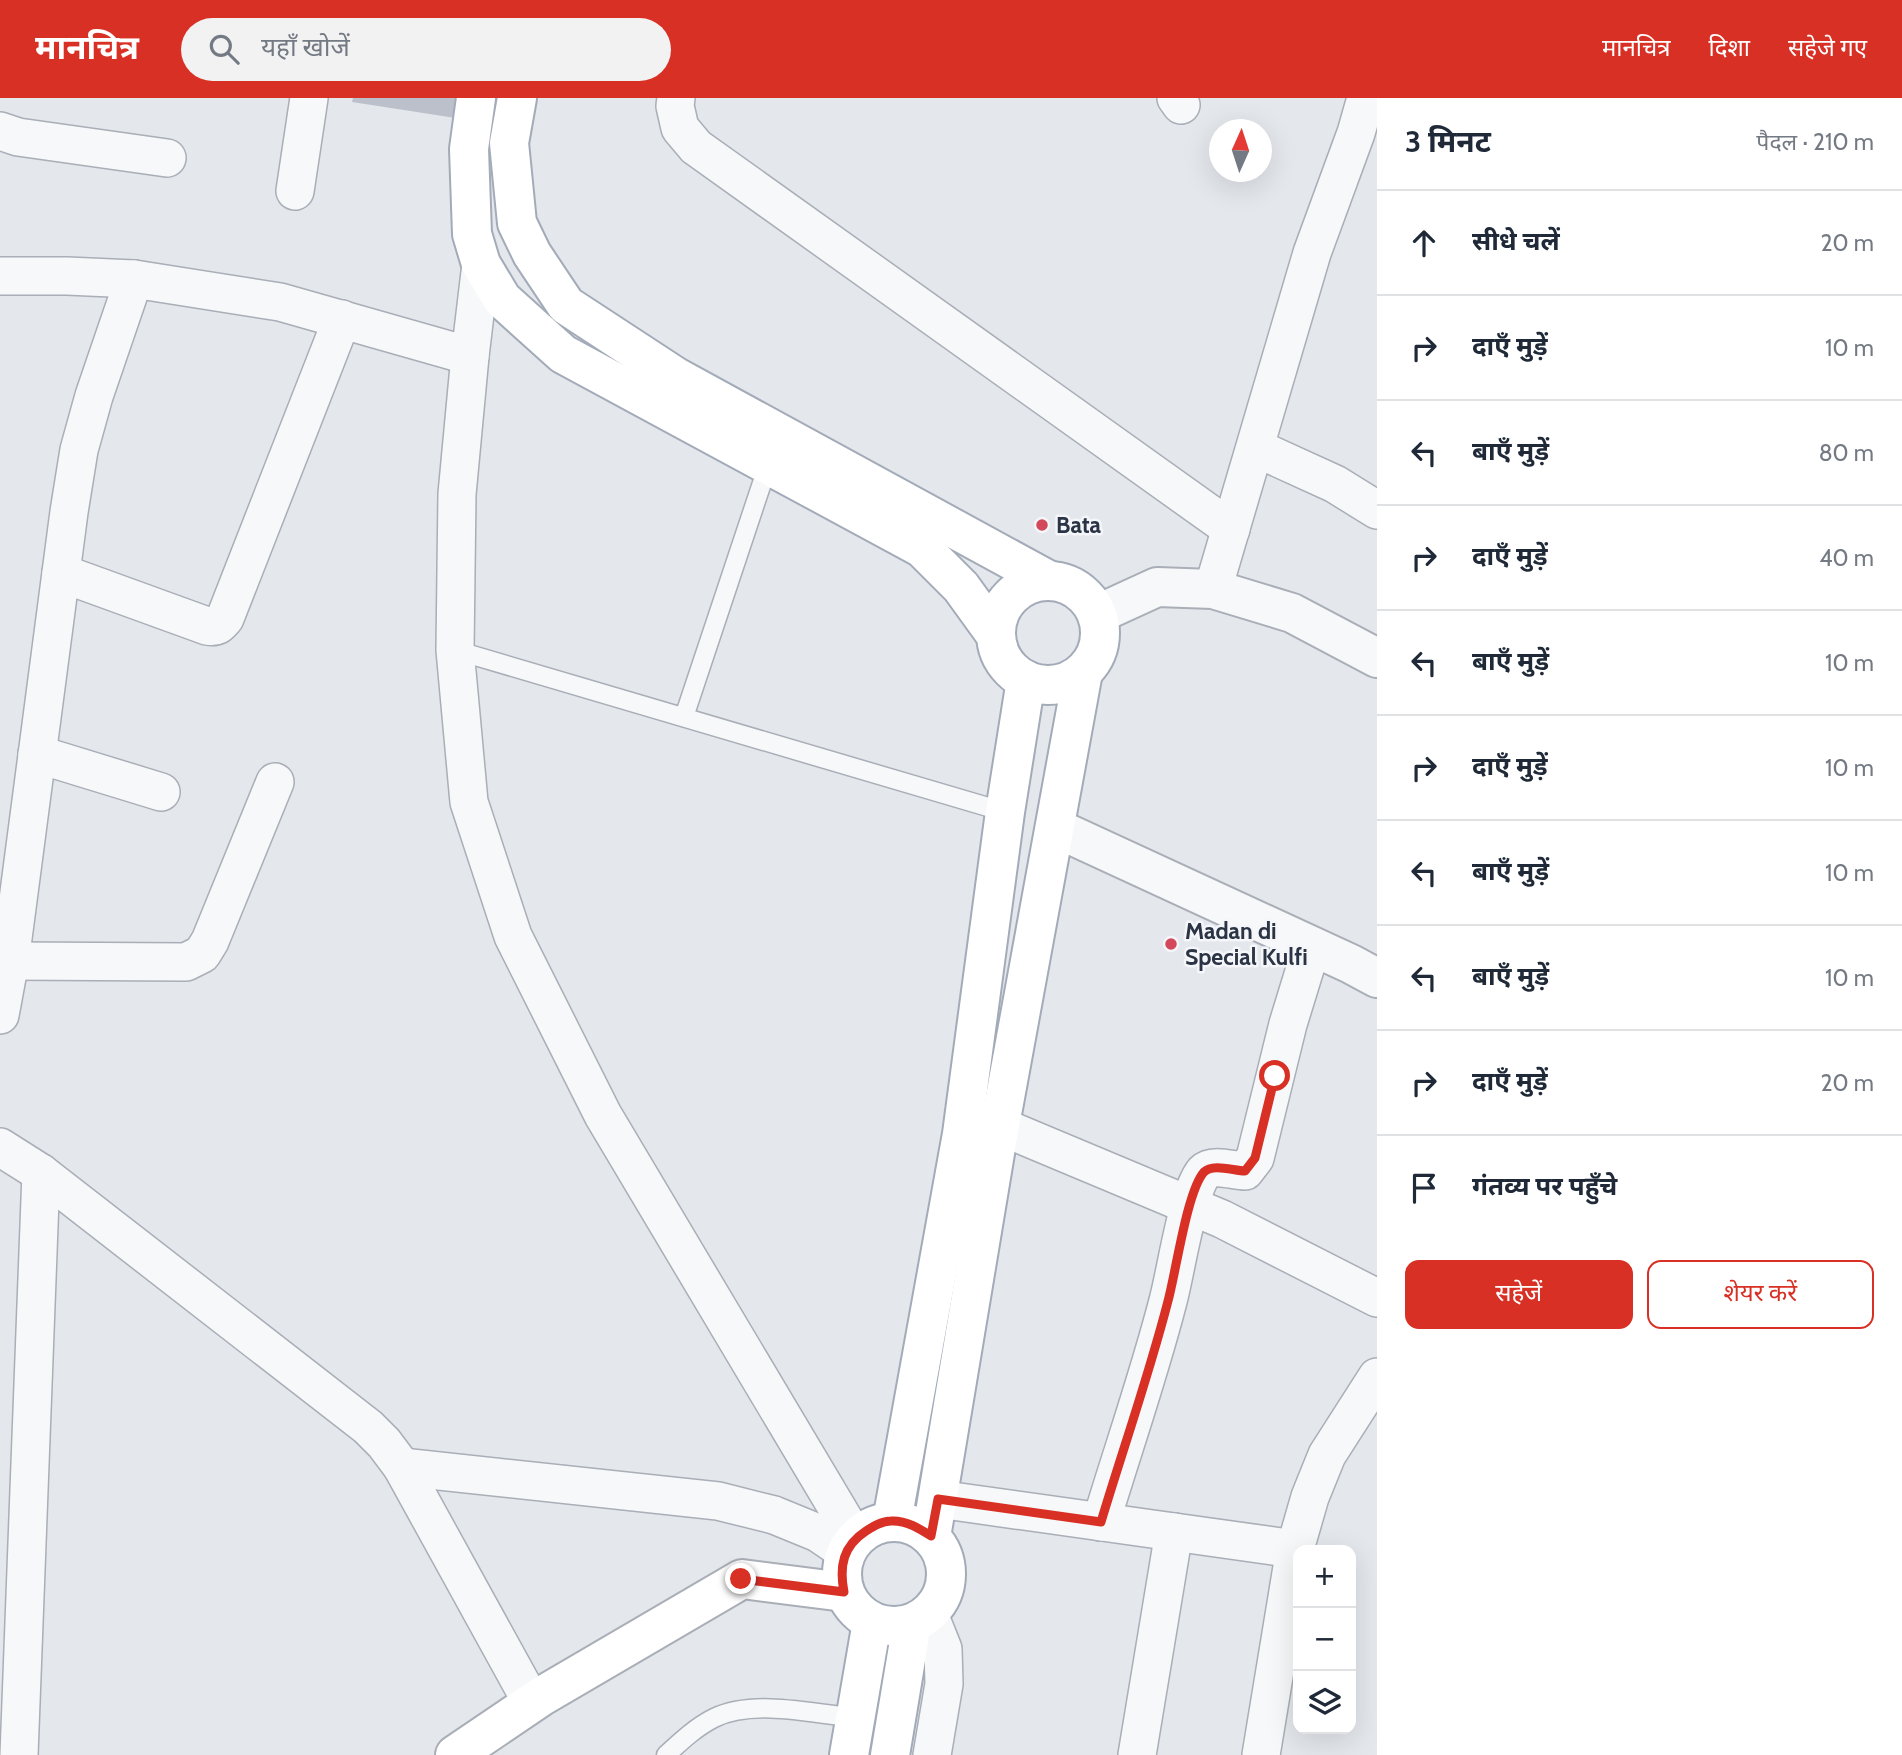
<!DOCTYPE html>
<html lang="hi">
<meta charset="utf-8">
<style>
:root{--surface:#fff;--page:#f2f2f3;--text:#1f2937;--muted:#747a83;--line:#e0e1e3;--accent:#d93025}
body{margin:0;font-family:Cabin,"Noto Sans Devanagari",sans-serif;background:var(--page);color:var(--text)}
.controls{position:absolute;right:21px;bottom:21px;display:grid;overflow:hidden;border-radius:14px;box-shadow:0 7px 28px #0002}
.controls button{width:63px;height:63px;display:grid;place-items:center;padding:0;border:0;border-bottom:2px solid var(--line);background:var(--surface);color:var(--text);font:35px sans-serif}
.compass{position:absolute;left:1209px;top:21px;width:63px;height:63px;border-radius:50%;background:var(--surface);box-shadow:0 7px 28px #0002;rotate:3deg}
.stop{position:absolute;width:21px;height:21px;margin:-16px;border:5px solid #d93025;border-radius:50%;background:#fff}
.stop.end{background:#d93025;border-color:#fff;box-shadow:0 2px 7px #0008}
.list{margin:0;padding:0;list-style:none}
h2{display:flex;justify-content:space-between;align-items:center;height:91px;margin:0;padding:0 28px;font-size:30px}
h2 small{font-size:23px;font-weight:400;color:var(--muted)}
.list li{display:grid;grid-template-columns:46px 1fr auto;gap:21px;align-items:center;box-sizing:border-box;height:105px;padding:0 28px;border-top:2px solid var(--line)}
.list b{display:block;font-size:26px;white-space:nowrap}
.list em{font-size:23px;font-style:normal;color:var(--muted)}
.actions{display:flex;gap:14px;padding:21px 28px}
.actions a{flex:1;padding:16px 0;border:2px solid var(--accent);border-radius:14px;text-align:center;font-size:24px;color:var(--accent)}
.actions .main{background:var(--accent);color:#fff}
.icon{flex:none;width:38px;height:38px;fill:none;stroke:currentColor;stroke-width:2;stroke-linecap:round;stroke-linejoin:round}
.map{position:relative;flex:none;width:1377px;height:1657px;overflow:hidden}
header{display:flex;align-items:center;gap:42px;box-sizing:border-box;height:98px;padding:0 35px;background:var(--accent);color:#fff}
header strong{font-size:33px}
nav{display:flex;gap:38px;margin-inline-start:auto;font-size:24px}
.search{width:490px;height:63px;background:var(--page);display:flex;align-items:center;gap:18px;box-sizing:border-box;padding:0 24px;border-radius:38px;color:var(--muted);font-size:26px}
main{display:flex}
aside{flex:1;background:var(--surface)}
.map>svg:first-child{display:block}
</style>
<header>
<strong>मानचित्र</strong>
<div class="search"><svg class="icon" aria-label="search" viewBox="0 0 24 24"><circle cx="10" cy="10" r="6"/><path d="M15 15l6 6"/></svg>यहाँ खोजें</div>
<nav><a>मानचित्र</a><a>दिशा</a><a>सहेजे गए</a></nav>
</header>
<main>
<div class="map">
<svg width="1377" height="1657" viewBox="0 0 1377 1657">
<rect width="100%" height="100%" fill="#e4e7ec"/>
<path fill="#bbc0ca" d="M353 0H465L462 21 352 4Z"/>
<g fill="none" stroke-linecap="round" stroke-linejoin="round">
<defs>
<g id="service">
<path d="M455 552 1005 714"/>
<path d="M684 619 768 367"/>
<path d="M666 1657C680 1644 696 1629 714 1620 753 1601 813 1615 855 1620"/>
</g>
<g id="minor">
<path d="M676 0 675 8 680 30 696 49 1231 431"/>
<path d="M1176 0 1181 7"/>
<path d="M0 33 18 39 167 60"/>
<path d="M295 93 309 0"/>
<path d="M481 166 470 258 457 396 455 552 469 704 513 838 603 1017 855 1440"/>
<path d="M0 178H67L134 181 280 204 470 258"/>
<path d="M1256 350 1335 386 1377 412"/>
<path d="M61 475 207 528C217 530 219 527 225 520L342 221"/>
<path d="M1213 491 1312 155 1356 35 1366 0"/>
<path d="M37 656 161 694"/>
<path d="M10 863 186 864 202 856 210 843 275 684"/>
<path d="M0 917 10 863 69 414 79 352 94 298 134 181"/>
<path d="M1000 1028 1222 1121 1377 1200"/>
<path d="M0 1049 41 1075 368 1329 384 1345 402 1369 532 1605"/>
<path d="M402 1369 718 1403 774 1417 818 1435 846 1454"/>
<path d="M938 1401 1295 1451"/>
<path d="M1101 1424C1123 1351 1149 1277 1168 1203 1176 1174 1187 1094 1204 1074 1213 1065 1234 1073 1245 1073L1255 1060 1288 926 1312 848"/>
<path d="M929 1516 943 1551 944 1586 932 1657"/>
<path d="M19 1657 41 1075"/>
<path d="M1137 1657 1174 1434"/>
<path d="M1261 1657 1295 1451 1310 1399 1327 1357 1377 1279"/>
</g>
<g id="tertiary">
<path d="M1098 516 1157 489 1213 491 1292 515 1377 560"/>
<path d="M1056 730 1351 866 1377 880"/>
</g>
<path id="secondary" d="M455 1657 542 1598 742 1481 844 1494"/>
<g id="primary">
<path d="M476 0 469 51 472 136 481 166 502 201 563 256 922 450 961 489 995 536"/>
<path d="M517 0 509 45 517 125 532 156 566 207 676 279 1048 482"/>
<circle cx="1048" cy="535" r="52"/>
<path d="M892 1423 962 1036 1005 714 1026 582"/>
<circle cx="894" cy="1476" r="52"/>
<path d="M931 1439 997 1043 1083 574"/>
<path d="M849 1657 872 1524"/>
<path d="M890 1657 912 1525"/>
</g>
</defs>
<use href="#service" stroke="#a9aeb7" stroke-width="21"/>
<use href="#minor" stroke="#a9aeb7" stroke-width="40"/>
<use href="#tertiary" stroke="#a9aeb7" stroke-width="42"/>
<use href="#secondary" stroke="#a9aeb7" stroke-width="42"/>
<use href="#primary" stroke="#a3abb8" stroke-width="42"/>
<use href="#service" stroke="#f7f8fa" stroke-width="18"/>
<use href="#minor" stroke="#f7f8fa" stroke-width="37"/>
<use href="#tertiary" stroke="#f7f8fa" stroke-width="38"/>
<use href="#secondary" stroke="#fff" stroke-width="38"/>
<use href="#primary" stroke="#fff" stroke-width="38"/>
</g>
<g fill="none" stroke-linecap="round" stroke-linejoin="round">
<path stroke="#d93025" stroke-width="9" d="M741 1481 844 1494C839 1468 843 1448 866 1433 874 1428 882 1423 891 1423 906 1422 920 1431 931 1438L938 1401 1101 1424C1123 1351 1149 1277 1168 1203 1176 1174 1187 1093 1204 1074 1213 1065 1234 1073 1245 1073L1255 1060 1275 978"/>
</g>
<g fill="#d1495b" stroke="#f4f6f9" stroke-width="2.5">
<circle cx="1042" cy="427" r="7"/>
<circle cx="1171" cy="846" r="7"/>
</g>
<g text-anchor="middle" stroke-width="5" stroke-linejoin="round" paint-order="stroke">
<g font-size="23" font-weight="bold" fill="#2b3445" stroke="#f4f6f9" text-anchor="start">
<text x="1056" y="435">Bata</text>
<text x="1185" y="841">Madan di<tspan x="1185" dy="26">Special Kulfi</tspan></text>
</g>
</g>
</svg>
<div class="controls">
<button>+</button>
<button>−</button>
<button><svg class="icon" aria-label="layers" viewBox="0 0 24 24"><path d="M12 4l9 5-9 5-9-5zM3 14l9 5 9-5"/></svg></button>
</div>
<svg class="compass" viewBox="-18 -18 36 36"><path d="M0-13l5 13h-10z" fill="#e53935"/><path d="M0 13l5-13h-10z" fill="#747a83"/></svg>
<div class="stop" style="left:1275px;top:978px"></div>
<div class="stop end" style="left:741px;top:1481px"></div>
</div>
<aside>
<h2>3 मिनट<small>पैदल · 210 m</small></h2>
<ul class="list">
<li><svg class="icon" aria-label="ahead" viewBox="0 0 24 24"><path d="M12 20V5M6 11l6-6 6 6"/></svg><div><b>सीधे चलें</b></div><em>20 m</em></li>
<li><svg class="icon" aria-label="right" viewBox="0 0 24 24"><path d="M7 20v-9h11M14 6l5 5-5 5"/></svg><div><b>दाएँ मुड़ें</b></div><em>10 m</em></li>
<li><svg class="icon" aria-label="left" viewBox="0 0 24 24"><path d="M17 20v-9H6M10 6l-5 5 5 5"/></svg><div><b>बाएँ मुड़ें</b></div><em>80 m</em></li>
<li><svg class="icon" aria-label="right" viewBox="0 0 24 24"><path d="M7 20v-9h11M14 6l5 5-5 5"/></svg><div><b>दाएँ मुड़ें</b></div><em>40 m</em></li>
<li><svg class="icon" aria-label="left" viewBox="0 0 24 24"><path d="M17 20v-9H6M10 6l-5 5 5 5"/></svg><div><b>बाएँ मुड़ें</b></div><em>10 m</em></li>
<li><svg class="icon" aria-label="right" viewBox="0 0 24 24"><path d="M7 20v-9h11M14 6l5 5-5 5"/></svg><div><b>दाएँ मुड़ें</b></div><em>10 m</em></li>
<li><svg class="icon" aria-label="left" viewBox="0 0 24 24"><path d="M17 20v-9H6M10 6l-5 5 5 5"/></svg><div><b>बाएँ मुड़ें</b></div><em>10 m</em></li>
<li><svg class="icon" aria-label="left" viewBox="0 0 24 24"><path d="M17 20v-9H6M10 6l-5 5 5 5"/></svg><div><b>बाएँ मुड़ें</b></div><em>10 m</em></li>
<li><svg class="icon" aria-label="right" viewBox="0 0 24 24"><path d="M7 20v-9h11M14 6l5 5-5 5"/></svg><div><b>दाएँ मुड़ें</b></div><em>20 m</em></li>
<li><svg class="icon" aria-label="arrive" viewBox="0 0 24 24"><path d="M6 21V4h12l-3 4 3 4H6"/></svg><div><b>गंतव्य पर पहुँचे</b></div></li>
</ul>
<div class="actions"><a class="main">सहेजें</a><a>शेयर करें</a></div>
</aside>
</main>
